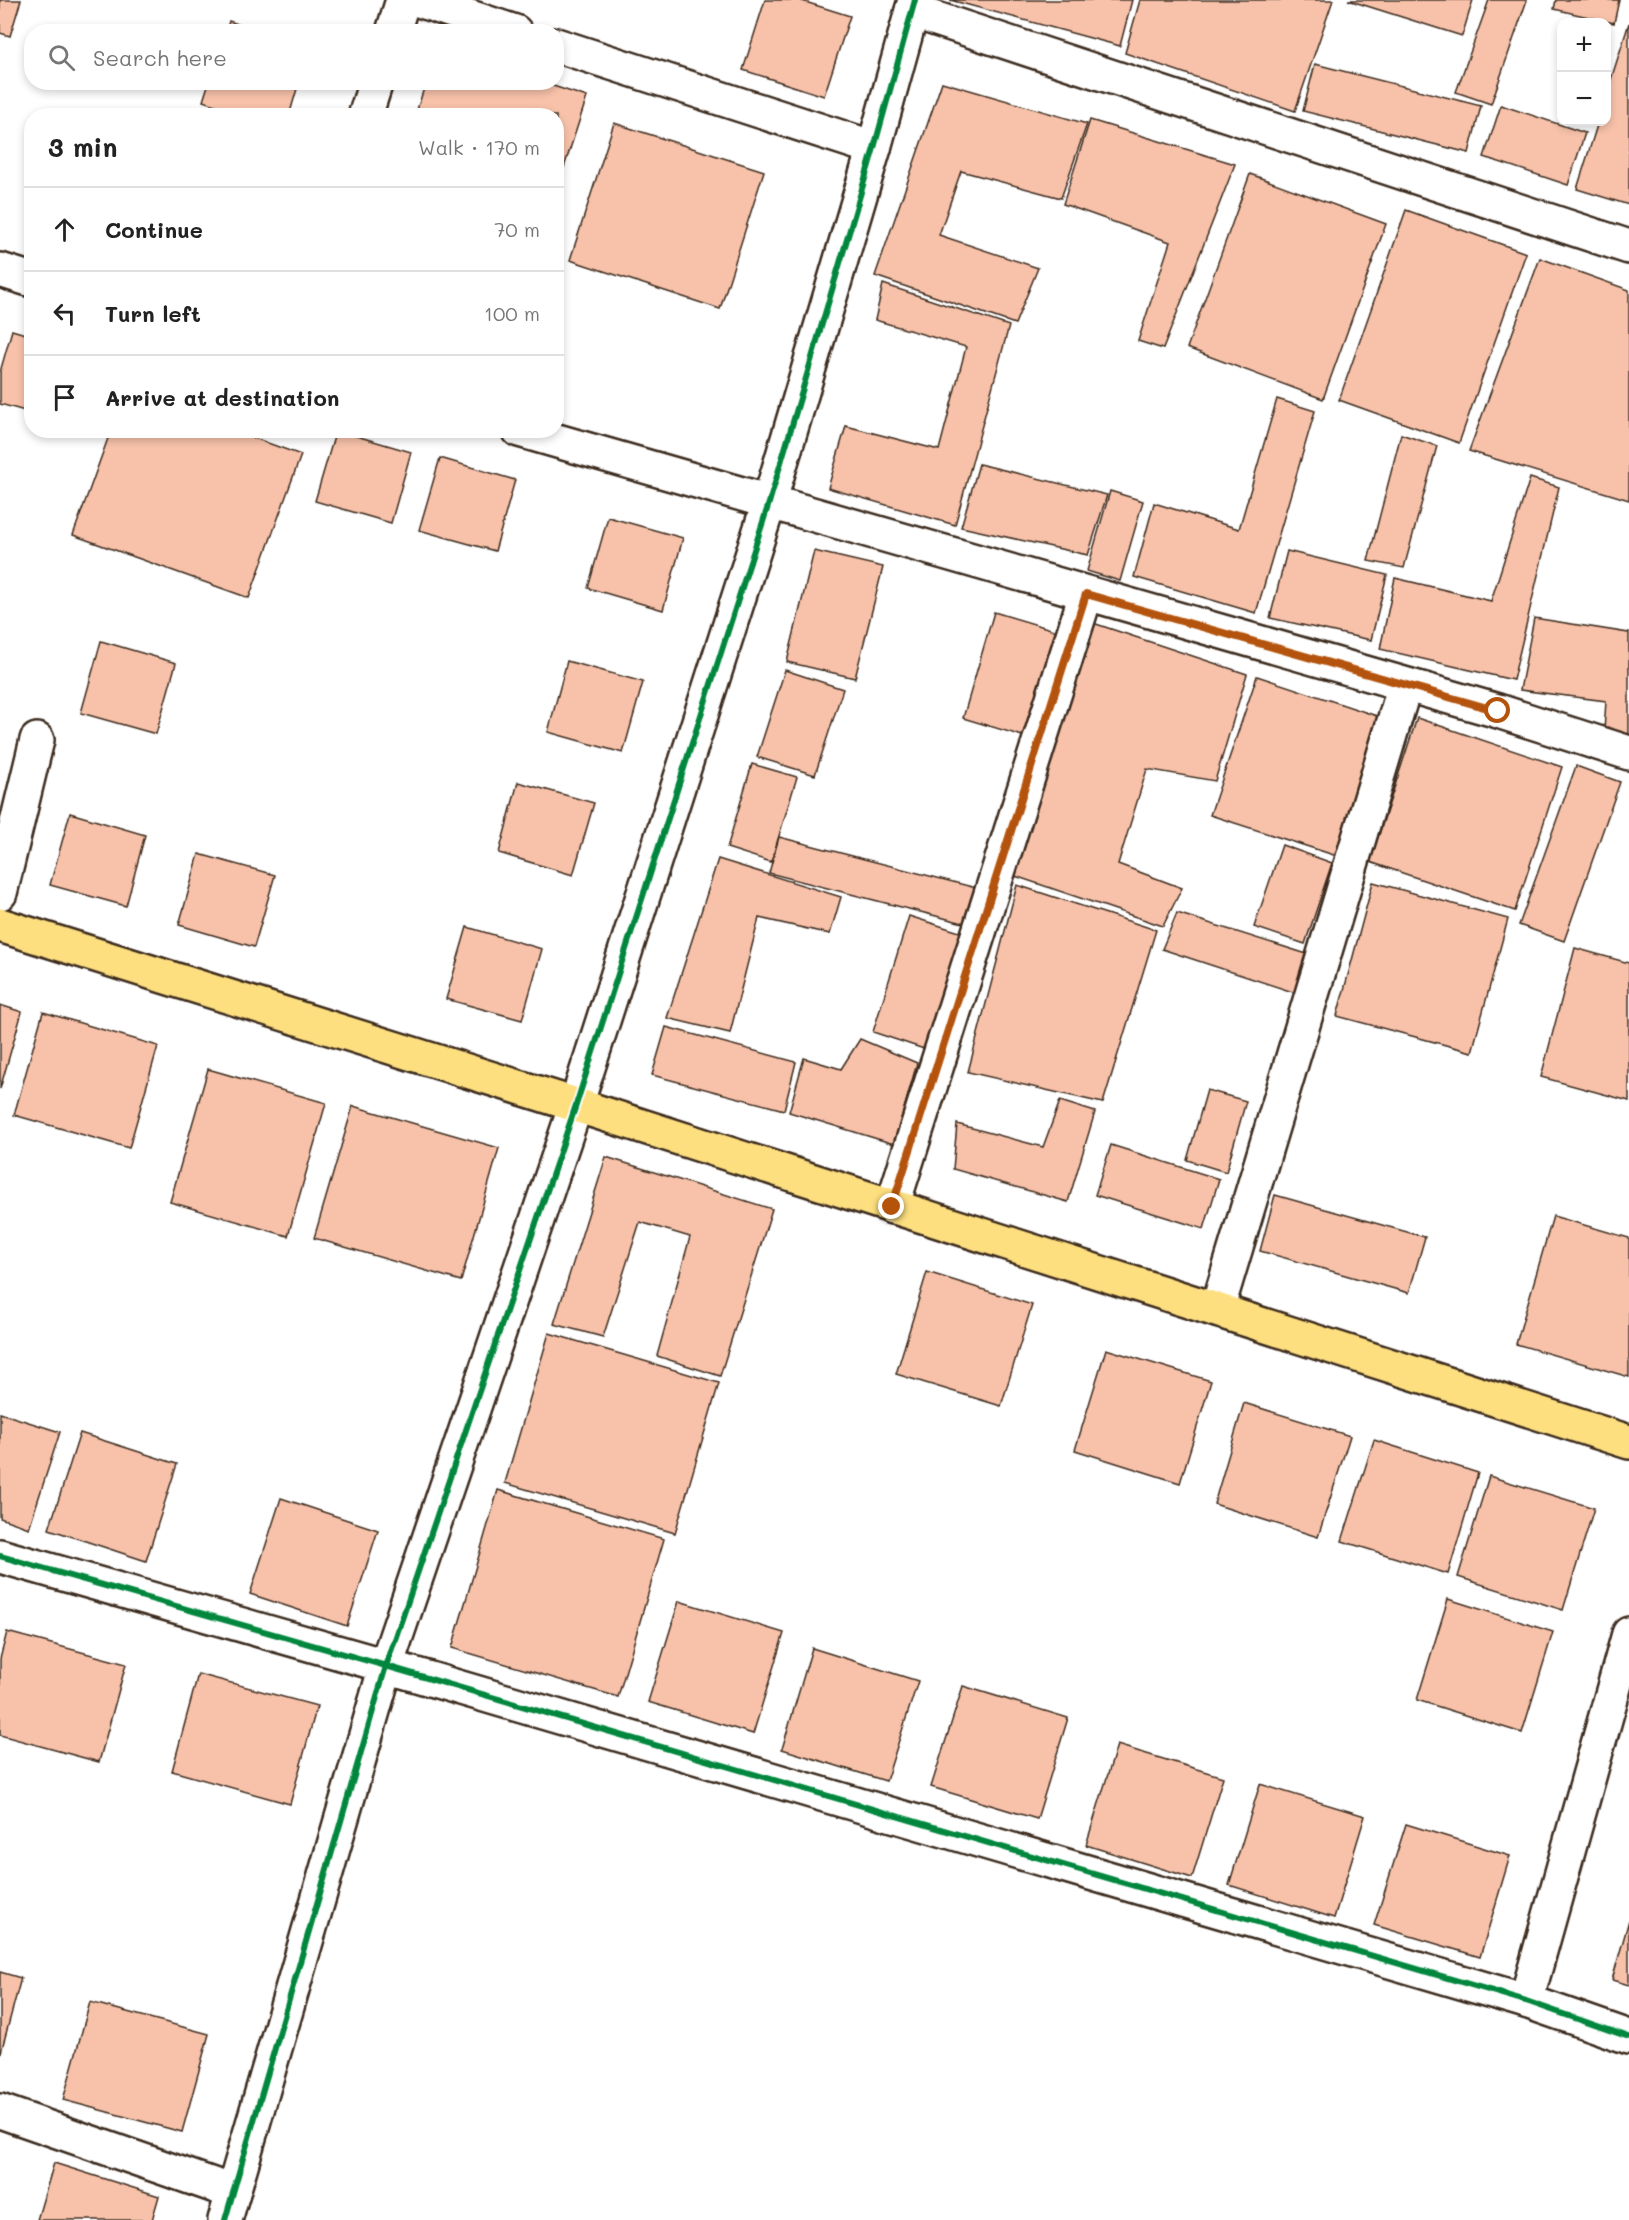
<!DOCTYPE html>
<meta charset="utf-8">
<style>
:root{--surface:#fff;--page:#f2f2f2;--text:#222;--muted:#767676;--line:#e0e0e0}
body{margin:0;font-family:Mali,sans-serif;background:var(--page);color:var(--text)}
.controls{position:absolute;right:18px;top:18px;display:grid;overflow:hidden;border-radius:12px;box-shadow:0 3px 9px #0003}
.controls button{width:54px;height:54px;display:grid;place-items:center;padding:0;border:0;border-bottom:2px solid var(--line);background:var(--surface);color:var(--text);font:30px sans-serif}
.stop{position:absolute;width:18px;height:18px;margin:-14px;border:4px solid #b45309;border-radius:50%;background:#fff}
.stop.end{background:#b45309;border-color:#fff;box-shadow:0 2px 6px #0008}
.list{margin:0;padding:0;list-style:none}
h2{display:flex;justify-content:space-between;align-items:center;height:78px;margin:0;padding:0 24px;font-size:26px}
h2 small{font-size:20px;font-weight:400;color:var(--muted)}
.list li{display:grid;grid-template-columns:39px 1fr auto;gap:18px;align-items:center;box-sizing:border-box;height:84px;padding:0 24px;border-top:2px solid var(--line)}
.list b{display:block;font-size:22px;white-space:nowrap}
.list em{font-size:20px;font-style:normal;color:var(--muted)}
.icon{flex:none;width:33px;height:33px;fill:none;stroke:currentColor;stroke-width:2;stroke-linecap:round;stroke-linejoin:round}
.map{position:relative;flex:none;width:1629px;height:2220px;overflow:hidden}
.search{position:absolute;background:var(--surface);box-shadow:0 3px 9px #0003;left:24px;top:24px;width:540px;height:66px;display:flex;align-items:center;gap:15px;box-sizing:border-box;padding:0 21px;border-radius:24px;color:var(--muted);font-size:22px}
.panel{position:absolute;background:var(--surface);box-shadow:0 3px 9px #0003;left:24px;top:108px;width:540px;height:330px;border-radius:24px}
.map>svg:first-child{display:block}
</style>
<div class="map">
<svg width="1629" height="2220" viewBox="0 0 1629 2220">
<rect width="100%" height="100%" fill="#fff"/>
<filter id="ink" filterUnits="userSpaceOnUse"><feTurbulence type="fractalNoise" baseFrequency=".0167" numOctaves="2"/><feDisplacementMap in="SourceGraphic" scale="12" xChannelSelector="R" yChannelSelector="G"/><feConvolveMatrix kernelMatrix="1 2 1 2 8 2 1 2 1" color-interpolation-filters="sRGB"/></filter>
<g filter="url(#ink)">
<g fill="#f8c2aa" stroke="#3b2a1e" stroke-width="1.5">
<path d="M0 0H21L10 36 0 33Z"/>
<path d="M765 0H799L850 16 824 96 743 70Z"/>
<path d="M950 0H1132L1120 46Z"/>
<path d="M1140 0H1333L1295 111 1125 53Z"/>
<path d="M1348 0H1473L1462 36Z"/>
<path d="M1489 0H1527L1491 104 1456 92Z"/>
<path d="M1556 0H1619L1614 23 1554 9Z"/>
<path d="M229 21 260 32H226Z"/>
<path d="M1629 23V205L1577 189 1598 122H1606V95Z"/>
<path d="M1315 64 1481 106 1469 153 1303 111Z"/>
<path d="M209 82H299L289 116H248L203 101Z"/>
<path d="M426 82H541L587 97 556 192V116H415Z"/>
<path d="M942 82 1087 124 1061 198 961 171 939 235 1038 268 1015 324 875 276Z"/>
<path d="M1501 105 1585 133 1568 185 1484 157Z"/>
<path d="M1090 120 1235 164 1163 349 1138 341 1170 242 1063 204Z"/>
<path d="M614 123 764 171 720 309 570 260Z"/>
<path d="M1250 174 1386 224 1323 399 1187 348Z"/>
<path d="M1406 210 1526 253 1459 443 1339 400Z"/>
<path d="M1540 258 1629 290V500L1469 451Z"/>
<path d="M883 284 1009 326 955 525 828 488 846 426 939 450 966 347 875 320Z"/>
<path d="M12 330 32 336V413L0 404V372Z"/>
<path d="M1277 399 1315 411 1256 613 1134 577 1154 503 1239 529Z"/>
<path d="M111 430H232L301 455 249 598 73 535Z"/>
<path d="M336 430 411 452 391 523 315 501Z"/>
<path d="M1401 434 1437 446 1404 568 1368 561Z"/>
<path d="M440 458 515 480 495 551 419 530Z"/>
<path d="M979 464 1107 495 1088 555 961 527Z"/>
<path d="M1530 478 1559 487 1513 680 1380 649 1395 578 1491 601Z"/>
<path d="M1110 491 1143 501 1120 581 1087 571Z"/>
<path d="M608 517 683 538 663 610 588 588Z"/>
<path d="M814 551 883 567 855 678 787 662Z"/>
<path d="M1287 551 1387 575 1371 640 1270 618Z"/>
<path d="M994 612 1061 632 1029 738 963 718Z"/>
<path d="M1534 618 1629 633V631V736L1604 731 1606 701 1520 690Z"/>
<path d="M1093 623 1247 674 1215 781 1147 769 1118 864 1182 888 1163 926 1009 874Z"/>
<path d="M101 641 176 663 156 734 81 713Z"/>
<path d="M567 661 643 682 623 753 548 732Z"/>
<path d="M785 670 843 689 815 775 757 757Z"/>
<path d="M1257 676 1380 717 1340 857 1210 815Z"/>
<path d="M1417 718 1562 767 1515 911 1370 862Z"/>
<path d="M752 764 797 777 771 862 727 848Z"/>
<path d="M1576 766 1620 782 1564 941 1519 925Z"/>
<path d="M518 782 594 803 573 875 499 853Z"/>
<path d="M70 813 145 835 126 906 50 885Z"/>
<path d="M779 837 984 890 975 926 769 873Z"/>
<path d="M1282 845 1332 863 1305 944 1254 927Z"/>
<path d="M199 854 275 875 254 947 179 925Z"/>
<path d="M718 859 841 897 830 934 759 918 730 1033 667 1018Z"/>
<path d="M1373 882 1508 919 1472 1052 1337 1016Z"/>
<path d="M1017 885 1156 930 1103 1103 968 1072Z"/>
<path d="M1177 913 1310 955 1299 994 1162 949Z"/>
<path d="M909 916 969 935 933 1052 873 1032Z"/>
<path d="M467 927 542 949 522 1020 446 999Z"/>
<path d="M1575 948 1629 963V1101L1541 1077Z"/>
<path d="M0 1005 22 1012 0 1089Z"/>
<path d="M43 1012 158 1046 129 1148 14 1115Z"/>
<path d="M666 1027 796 1062 784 1110 652 1075Z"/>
<path d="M860 1039 917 1063 894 1144 789 1112 804 1058 841 1069Z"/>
<path d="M208 1069 326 1103 288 1236 170 1202Z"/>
<path d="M1207 1090 1246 1101 1226 1172 1187 1160Z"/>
<path d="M1060 1101 1095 1112 1068 1202 953 1169 957 1124 1043 1147Z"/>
<path d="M353 1106 499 1148 461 1281 314 1238Z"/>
<path d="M1111 1145 1219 1179 1204 1229 1095 1195Z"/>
<path d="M606 1157 772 1209 720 1376 657 1356 690 1237 640 1222 603 1337 554 1324Z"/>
<path d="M1275 1195 1425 1237 1409 1293 1260 1251Z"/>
<path d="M1553 1216 1629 1238V1377L1516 1344Z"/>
<path d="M927 1272 1032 1305 1001 1406 896 1374Z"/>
<path d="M549 1333 719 1383 675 1533 505 1483Z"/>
<path d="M1106 1349 1211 1381 1180 1483 1075 1450Z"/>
<path d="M1244 1403 1350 1436 1318 1537 1214 1504Z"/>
<path d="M0 1413 60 1432 29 1528 0 1518Z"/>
<path d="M80 1433 177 1464 146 1561 49 1529Z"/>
<path d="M1374 1440 1478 1473 1448 1574 1342 1541Z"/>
<path d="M1489 1476 1594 1508 1563 1610 1458 1577Z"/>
<path d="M498 1490 664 1539 618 1697 452 1648Z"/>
<path d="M281 1498 378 1530 347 1626 250 1594Z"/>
<path d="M1448 1599 1553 1632 1522 1733 1417 1700Z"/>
<path d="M679 1601 784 1633 753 1734 648 1702Z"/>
<path d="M7 1632 126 1664 99 1762 0 1735V1659Z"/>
<path d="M812 1648 918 1681 886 1781 782 1749Z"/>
<path d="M198 1674 317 1706 290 1804 172 1771Z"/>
<path d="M963 1686 1068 1718 1037 1819 931 1787Z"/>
<path d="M1117 1745 1223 1777 1192 1878 1086 1845Z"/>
<path d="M1260 1784 1365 1816 1334 1918 1229 1885Z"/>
<path d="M1406 1824 1510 1856 1480 1957 1374 1925Z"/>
<path d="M1629 1920V1985L1612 1980Z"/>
<path d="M0 1972 21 1978 0 2056Z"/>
<path d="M90 2002 209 2034 182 2132 63 2100Z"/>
<path d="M54 2163 159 2196 152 2220H37Z"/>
</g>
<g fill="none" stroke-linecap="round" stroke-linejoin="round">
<defs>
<g id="minor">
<path d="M419 0 515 32"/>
<path d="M912 11 1629 247"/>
<path d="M393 32 403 0"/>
<path d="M556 45 874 148"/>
<path d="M365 116 376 82"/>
<path d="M0 270 32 280"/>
<path d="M519 430 1498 711 1629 753"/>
<path d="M0 893 37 740"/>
<path d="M892 1207 1086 594"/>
<path d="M1217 1310 1405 685"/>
<path d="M0 1556 386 1666 1526 2001 1629 2037"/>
<path d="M1526 2001 1629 1634"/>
<path d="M0 2111 233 2192"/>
<path d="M225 2220 386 1666 576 1105 769 503 874 148 915 0"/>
</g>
<path id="major" d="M0 925 576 1105 1629 1442"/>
</defs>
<use href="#minor" stroke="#3b2a1e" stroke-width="38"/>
<use href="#major" stroke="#3b2a1e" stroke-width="38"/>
<use href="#minor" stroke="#fff" stroke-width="33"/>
<use href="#major" stroke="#fddf80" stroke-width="33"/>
<defs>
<g id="cycleway">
<path d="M0 1556 386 1666 1526 2001 1629 2037"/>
<path d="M225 2220 386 1666 576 1105 769 503 874 148 915 0"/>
</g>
</defs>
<use href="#cycleway" stroke="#fff" stroke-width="10"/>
<use href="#cycleway" stroke="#00873e" stroke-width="6"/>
</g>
</g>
<g fill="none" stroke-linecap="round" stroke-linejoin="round" filter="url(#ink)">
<path stroke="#b45309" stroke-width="8" d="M892 1207 1086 594 1498 711"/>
</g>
</svg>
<div class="controls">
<button>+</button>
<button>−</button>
</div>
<div class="stop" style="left:1498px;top:711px"></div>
<div class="stop end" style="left:892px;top:1207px"></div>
<div class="search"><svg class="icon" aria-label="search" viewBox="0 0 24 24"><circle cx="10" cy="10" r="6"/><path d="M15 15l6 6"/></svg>Search here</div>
<section class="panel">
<h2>3 min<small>Walk · 170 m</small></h2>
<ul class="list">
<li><svg class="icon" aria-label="ahead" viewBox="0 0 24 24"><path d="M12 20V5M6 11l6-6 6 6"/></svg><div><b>Continue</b></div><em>70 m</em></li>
<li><svg class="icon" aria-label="left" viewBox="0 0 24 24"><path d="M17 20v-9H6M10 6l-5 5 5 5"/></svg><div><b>Turn left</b></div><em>100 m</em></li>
<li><svg class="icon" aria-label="arrive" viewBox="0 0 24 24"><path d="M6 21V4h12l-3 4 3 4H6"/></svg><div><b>Arrive at destination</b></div></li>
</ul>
</section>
</div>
